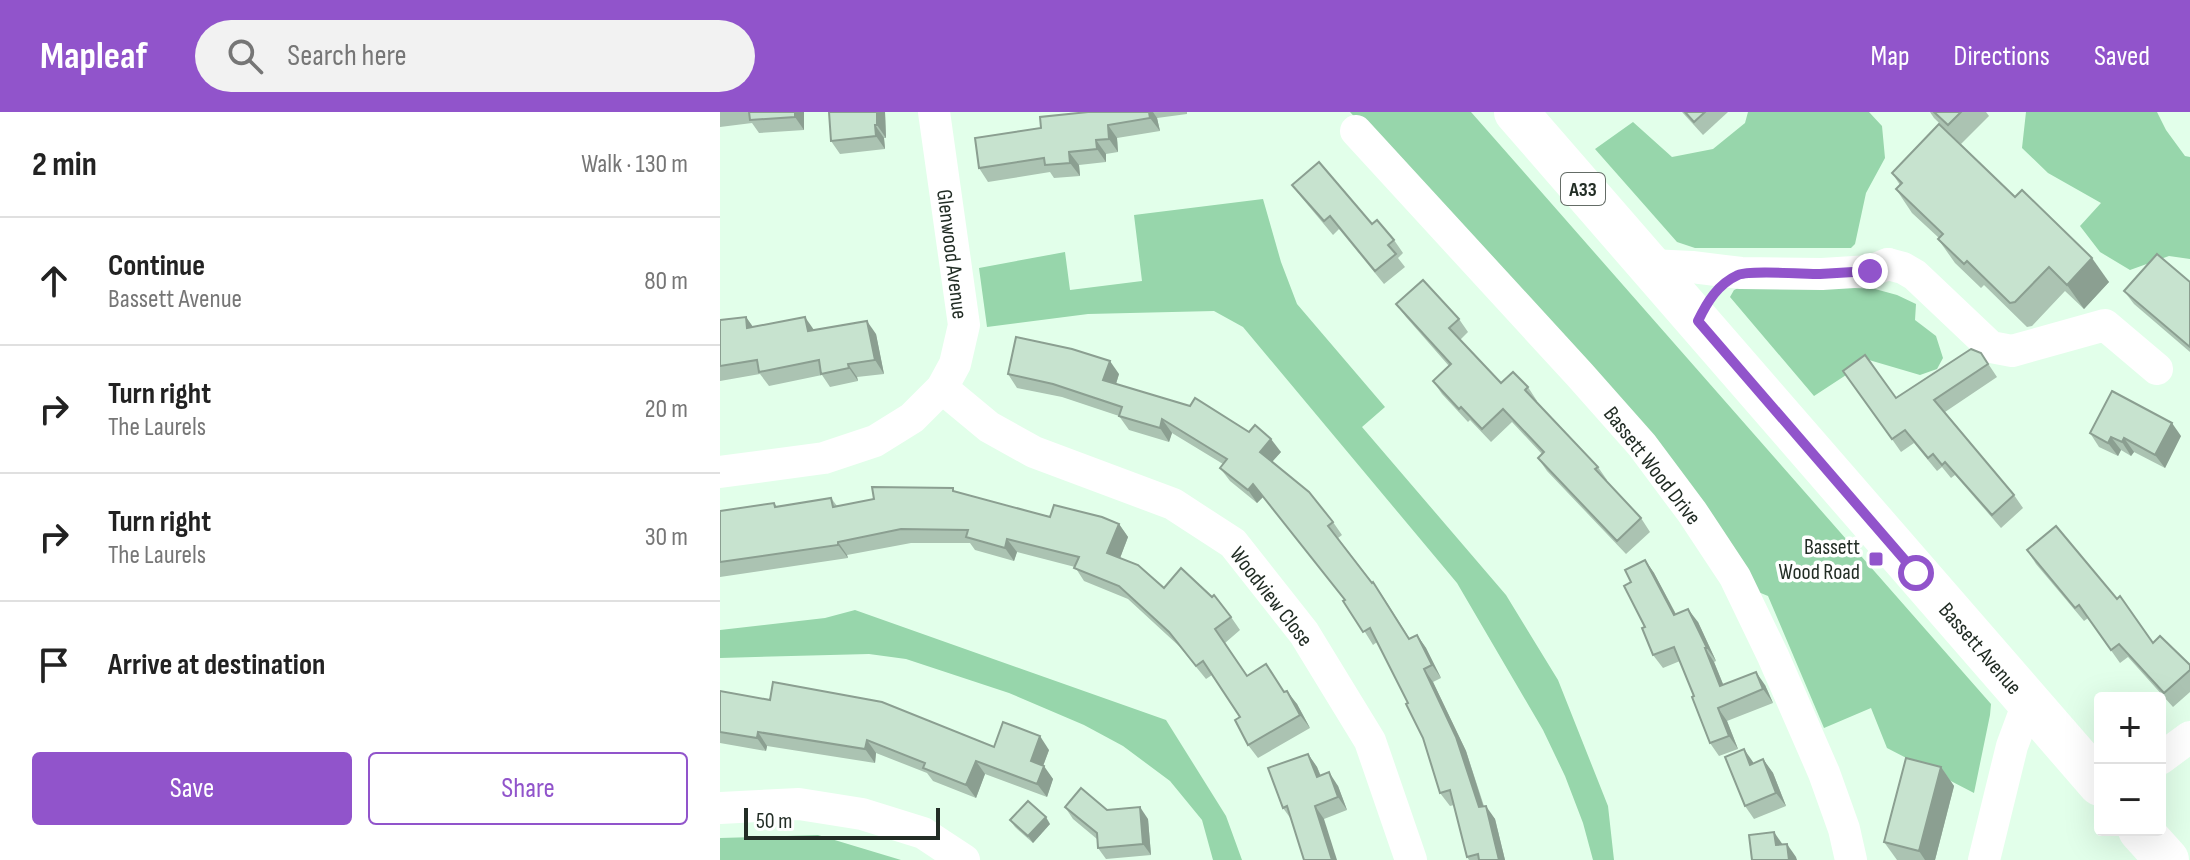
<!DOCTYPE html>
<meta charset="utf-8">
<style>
:root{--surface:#fff;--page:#f2f2f2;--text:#222;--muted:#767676;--line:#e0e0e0;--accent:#9154cb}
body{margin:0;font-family:"Sofia Sans Condensed",sans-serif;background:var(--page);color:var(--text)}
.controls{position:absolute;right:24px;bottom:24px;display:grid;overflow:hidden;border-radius:8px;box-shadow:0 8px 32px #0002}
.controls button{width:72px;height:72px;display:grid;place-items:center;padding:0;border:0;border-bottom:2px solid var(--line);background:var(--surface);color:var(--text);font:40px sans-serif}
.scale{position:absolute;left:24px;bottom:20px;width:196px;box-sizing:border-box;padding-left:8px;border:4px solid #222d25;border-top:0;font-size:22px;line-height:28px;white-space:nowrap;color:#222d25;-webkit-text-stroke:6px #fff;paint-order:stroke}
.stop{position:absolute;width:24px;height:24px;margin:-18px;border:6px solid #9154cb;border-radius:50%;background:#fff}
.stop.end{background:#9154cb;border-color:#fff;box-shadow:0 2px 8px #0008}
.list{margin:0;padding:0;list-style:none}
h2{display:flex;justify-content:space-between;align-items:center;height:104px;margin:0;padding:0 32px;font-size:34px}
h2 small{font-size:26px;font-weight:400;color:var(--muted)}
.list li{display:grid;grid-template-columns:52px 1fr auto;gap:24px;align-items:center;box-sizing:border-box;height:128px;padding:0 32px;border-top:2px solid var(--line)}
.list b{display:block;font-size:30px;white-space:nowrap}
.list p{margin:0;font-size:26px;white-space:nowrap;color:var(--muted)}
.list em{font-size:26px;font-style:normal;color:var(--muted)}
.actions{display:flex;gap:16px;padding:24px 32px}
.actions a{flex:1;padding:18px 0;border:2px solid var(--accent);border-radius:8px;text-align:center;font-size:28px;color:var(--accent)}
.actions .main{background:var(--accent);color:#fff}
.icon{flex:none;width:44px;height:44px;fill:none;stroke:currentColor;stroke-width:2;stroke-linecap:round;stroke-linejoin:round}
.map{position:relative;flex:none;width:1470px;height:748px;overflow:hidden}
header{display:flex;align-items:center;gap:48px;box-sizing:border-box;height:112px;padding:0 40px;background:var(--accent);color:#fff}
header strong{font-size:38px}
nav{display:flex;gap:44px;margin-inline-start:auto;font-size:28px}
.search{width:560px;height:72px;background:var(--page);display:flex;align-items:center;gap:20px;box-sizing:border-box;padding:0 28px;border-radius:44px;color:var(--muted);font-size:30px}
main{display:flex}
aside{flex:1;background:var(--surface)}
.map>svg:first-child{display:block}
</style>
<header>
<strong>Mapleaf</strong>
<div class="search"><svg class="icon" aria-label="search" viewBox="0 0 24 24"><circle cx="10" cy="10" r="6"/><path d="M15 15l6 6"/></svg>Search here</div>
<nav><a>Map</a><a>Directions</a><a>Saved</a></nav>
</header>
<main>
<aside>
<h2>2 min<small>Walk · 130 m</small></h2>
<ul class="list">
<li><svg class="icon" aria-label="ahead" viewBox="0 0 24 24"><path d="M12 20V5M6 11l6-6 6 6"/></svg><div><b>Continue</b><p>Bassett Avenue</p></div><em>80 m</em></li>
<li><svg class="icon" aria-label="right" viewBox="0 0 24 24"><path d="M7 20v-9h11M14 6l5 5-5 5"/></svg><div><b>Turn right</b><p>The Laurels</p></div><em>20 m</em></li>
<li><svg class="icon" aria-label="right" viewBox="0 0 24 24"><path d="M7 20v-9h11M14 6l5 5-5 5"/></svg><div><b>Turn right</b><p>The Laurels</p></div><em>30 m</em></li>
<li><svg class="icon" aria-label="arrive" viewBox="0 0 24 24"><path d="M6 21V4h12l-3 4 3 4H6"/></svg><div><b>Arrive at destination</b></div></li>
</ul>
<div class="actions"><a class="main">Save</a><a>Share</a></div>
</aside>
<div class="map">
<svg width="1470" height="748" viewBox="0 0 1470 748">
<rect width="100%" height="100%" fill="#e2ffea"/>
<g fill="#97d6ab">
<path d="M630 0H751L1271 592 1270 603 1254 681 1167 636 1151 596 1104 616 1048 484 1031 477 940 340Z"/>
<path d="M1028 0H1149L1162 14 1165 46 1146 81 1135 132 1131 136H975L957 130 875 37 913 10 952 45 993 37 1025 11Z"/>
<path d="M1306 0H1437L1446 18 1465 44 1470 45V147L1449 144 1410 158 1380 140 1360 114 1381 91 1328 61 1302 36Z"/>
<path d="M543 87 561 150 577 192 665 295 642 315 786 483 838 568 888 694 894 748H873L863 711 845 664 823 618 737 471 523 215 494 199 368 202 267 215 259 156 345 140 350 178 422 169 414 103Z"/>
<path d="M1029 171 1155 177 1177 183 1196 192 1195 208 1216 224 1223 246 1217 257 1200 263 1149 248 1094 284 1010 185 1014 178Z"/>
<path d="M135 498 446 608 506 704 522 748H493L482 708 450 669 403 634 364 613 289 581 186 547 149 542 0 546V518L105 506Z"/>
<path d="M98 723 181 748H0V726Z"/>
</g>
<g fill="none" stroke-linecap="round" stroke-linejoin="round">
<g stroke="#fff" stroke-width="32">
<path d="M636 19 860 263 922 333 972 400 1015 465 1053 544 1104 661 1124 717 1131 748"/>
<path d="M1168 152 1183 156 1195 163 1271 235 1292 239 1385 213 1437 257"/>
<path d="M930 153 972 155 1021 161 1102 162 1150 159 1168 152"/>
<path d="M222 276 269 315 314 340 453 392 513 431 584 521 650 629 691 748"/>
<path d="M0 360 104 346 155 329 192 306 222 276 235 252 244 213 214 0"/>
<path d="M1440 647 1470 625"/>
<path d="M0 696 79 692 142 702 203 721 244 748"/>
<path d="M1264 748 1292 634 1308 591"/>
</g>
<g stroke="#fff" stroke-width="44">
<path d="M796 0 1380 672"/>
<path d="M1420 718 1447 748"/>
</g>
</g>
<g fill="#abc3b2">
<path d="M0 0H84V18L39 21 32 11 0 15Z"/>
<path d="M165 0 166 26H164L165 37 120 42 111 29Z"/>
<path d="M368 0H467V2L437 6 440 19 397 26 398 40 386 42V50L359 53 360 64 334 66 330 60 268 70 259 56 321 16Z"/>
<path d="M962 0H1008L983 23Z"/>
<path d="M1210 0H1266L1269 4 1241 32 1214 6Z"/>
<path d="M1172 61 1295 85 1389 170 1364 197 1345 179 1312 214 1307 215 1264 173 1261 176 1235 151 1218 127 1219 126 1192 101 1176 77 1180 73Z"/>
<path d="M572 73 652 112 674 128 683 141 678 146 685 155 664 172 619 117 613 123 582 86Z"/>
<path d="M1470 170V240L1414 192 1404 179Z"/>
<path d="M676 192 739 207 748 220 740 228 781 271 808 275 817 289 816 290 878 355 887 368 886 369 921 406 930 420 906 442 827 359 818 346 822 342 792 310 771 330 750 308 748 310 722 282 713 269 729 254 686 205Z"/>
<path d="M26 205 33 215 156 222 164 262 137 265 138 269 110 275 102 263 49 274 40 262 0 269V208Z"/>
<path d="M1261 241 1277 265 1225 300 1294 383 1303 396 1281 416 1235 363 1231 366 1222 355 1217 359 1194 331 1181 340 1124 259 1176 286Z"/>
<path d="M288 262H399L396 272 561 340 552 350 613 410 622 423 618 426 662 483 690 527 697 523 706 536 721 566 713 570 746 639 764 694 775 707 785 748H749L747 745 734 693 730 694 720 681 703 626 688 591 657 530 653 533 625 488 543 385 537 391 510 369 500 356 503 352 452 321 449 330 409 318 399 304 342 285 297 276Z"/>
<path d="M1370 321 1461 324 1445 356 1414 340 1411 344 1401 338 1398 344 1379 335Z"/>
<path d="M236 380 330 405 399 412 408 425 400 446 444 476 511 505 520 518 505 531 527 564 565 580 577 592 590 616 538 646 528 633 520 605 492 563 486 567 459 534 408 487 364 469 355 455 297 440 294 449 255 438 250 431H191L127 443 128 446 0 465V399L54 391 57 395 111 386 117 394Z"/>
<path d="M1307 438 1433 531 1470 553V580L1453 595 1408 545 1400 551 1368 506 1364 509 1316 452Z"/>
<path d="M925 448 934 461 956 502 978 510 996 549 994 550 1003 572 1045 573 1053 591 1007 609 1018 637 999 644 990 631 974 584 960 549 943 556 933 543 911 470Z"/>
<path d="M0 579 274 635 329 638 323 654 333 667 327 685 265 662 256 686 213 669 207 661 156 641 155 651 47 634 46 639 0 631Z"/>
<path d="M588 642 597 655 601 664 618 674 627 698 604 707H571L563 696Z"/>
<path d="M1043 647 1053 661 1066 694 1034 707 1025 694 1033 652Z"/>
<path d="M1221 655 1234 674 1215 748H1177L1164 730Z"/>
<path d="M345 695 428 707 431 743 386 747 378 736 377 727 353 707Z"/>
<path d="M290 708 330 712 313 731 295 715Z"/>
</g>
<g fill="#8b9f91">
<path d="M75 0H84V18L75 5Z"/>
<path d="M157 0H165L166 26 157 13Z"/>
<path d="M429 0H433L437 6 440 19 430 6Z"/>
<path d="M155 13 164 26 165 37 156 24Z"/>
<path d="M388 13 397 26 398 40 389 27Z"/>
<path d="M376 28 386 42V50L377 37Z"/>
<path d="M349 40 359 53 360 64 350 51Z"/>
<path d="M1372 146 1389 170 1364 197 1347 173Z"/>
<path d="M26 205 35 218 27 216Z"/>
<path d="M85 205 94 218 88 219Z"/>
<path d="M147 209 156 222 164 262 155 248Z"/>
<path d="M390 249 399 262 393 281 383 268Z"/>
<path d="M128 252 137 265 138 269 129 256Z"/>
<path d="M442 307 452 321 449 330 440 316Z"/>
<path d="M1452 311 1461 324 1445 356 1435 343Z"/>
<path d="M1391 325 1401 338 1398 344 1388 331Z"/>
<path d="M1404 326 1414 340 1411 344 1402 330Z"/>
<path d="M551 327 561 340 549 353 540 340Z"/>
<path d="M533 372 543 385 537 391 528 378Z"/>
<path d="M399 412 408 425 397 454 387 441Z"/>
<path d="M287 427 297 440 294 449 285 436Z"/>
<path d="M118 430 127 443 128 446 118 433Z"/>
<path d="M925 448 934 461 963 516 954 503Z"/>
<path d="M968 497 978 510 996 549 987 536Z"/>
<path d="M697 523 706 536 721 566 712 553Z"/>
<path d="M985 536 994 550 1009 587 1000 574Z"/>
<path d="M704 557 713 570 746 639 768 709 759 695Z"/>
<path d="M1036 560 1045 573 1053 591 1043 577Z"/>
<path d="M567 579 577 592 590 616 580 603Z"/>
<path d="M998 596 1007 609 1018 637 1009 624Z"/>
<path d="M38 620 47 634 46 639 37 626Z"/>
<path d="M320 624 329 638 320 662 311 649Z"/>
<path d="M147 628 156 641 155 651 145 637Z"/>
<path d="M1024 637 1033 650 1039 666 1030 653Z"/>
<path d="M588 642 597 655 606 678 597 665Z"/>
<path d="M1043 647 1053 661 1066 694 1056 681Z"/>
<path d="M256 649 265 662 256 686 246 673Z"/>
<path d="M324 654 333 667 327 685 317 672Z"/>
<path d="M1221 655 1234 674 1215 748H1205L1199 739Z"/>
<path d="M609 660 618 674 627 698 618 685Z"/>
<path d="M595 694 604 707 617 748H612Z"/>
<path d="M766 694 775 707 785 748H779Z"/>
<path d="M420 695 428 707 431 743 423 732Z"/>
<path d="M326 705 330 712 313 731 308 724Z"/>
<path d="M1054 720 1063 733H1056Z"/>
<path d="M1067 732 1076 745 1077 748H1069Z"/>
</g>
<g fill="#c7e3cf" stroke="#8b9f91" stroke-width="2">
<path d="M29 0H75V5L30 8Z"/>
<path d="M109 0H157V13H155L156 24 111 29Z"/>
<path d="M368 0H429L430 6 388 13 389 27 376 28 377 37 349 40 350 51 325 53 324 46 259 56 255 26 321 16 320 5Z"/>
<path d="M965 0H985L974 10Z"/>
<path d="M1214 0H1241L1228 13Z"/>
<path d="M1219 12 1295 85 1302 78 1372 146 1347 173 1329 155 1295 190 1290 191 1247 149 1244 152 1218 127 1223 122 1176 77 1182 71 1172 61Z"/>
<path d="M599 50 652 112 657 108 674 128 668 133 676 142 655 159 610 104 604 109 572 73Z"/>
<path d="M1437 142 1470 170V235L1404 179Z"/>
<path d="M703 168 739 207 729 216 781 271 793 260 808 275 805 278 878 355 875 357 921 406 897 429 818 346 824 340 783 297 762 317 741 295 739 297 713 269 731 252 676 192Z"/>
<path d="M26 205 27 216 85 205 88 219 147 209 155 248 128 252 129 256 101 262 99 248 39 260 37 248 0 254V208Z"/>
<path d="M296 225 352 237 390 249 383 268 470 294 475 286 529 320 535 313 551 327 540 340 589 380 613 410 608 414 652 471 653 470 689 527 697 523 712 553 704 557 736 625 759 695 766 694 779 748H759L758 742 747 745 730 678 720 681 703 626 686 592 688 591 650 516 643 520 623 489 625 488 533 372 528 378 500 356 507 347 442 307 440 316 399 304 402 295 333 272 288 262Z"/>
<path d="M1251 237 1261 241 1268 252 1214 288 1294 383 1272 403 1225 350 1222 353 1213 342 1208 346 1185 318 1172 327 1123 259 1145 243 1176 286Z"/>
<path d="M1392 279 1452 311 1435 343 1404 326 1402 330 1391 325 1388 331 1370 321Z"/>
<path d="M152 375 233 376V379L330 405 334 393 382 405 399 412 387 441 418 453 444 476 461 456 492 485 494 483 511 505 495 517 527 564 546 552 564 580 567 579 580 603 528 633 515 608 520 605 483 549 476 554 449 520 399 474 354 456 359 445 287 427 285 436 246 425 248 418 181 417 118 430V433L0 450V399L54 391 55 395 111 386 113 395 154 387Z"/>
<path d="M1336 414 1397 487 1400 484 1433 531 1440 524 1470 553V558L1444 581 1399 532 1391 538 1359 493 1355 496 1307 438Z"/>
<path d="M925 448 954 503 968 497 987 536H985L1000 574 1036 560 1043 577 998 596 1009 624 990 631 972 585 974 584 954 535 933 543 922 516 925 515 904 474 911 470 905 458Z"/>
<path d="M53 570 162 590 274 635 283 610 320 624 311 649 324 654 317 672 256 649 246 673 203 656 205 651 147 628 145 637 38 620 37 626 0 620V579L50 588Z"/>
<path d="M1024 637 1030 653 1043 647 1056 681 1025 694 1005 645Z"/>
<path d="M588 642 597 665 609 660 618 685 595 694 612 748H584L567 694 563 696 548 656Z"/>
<path d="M1186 646 1221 655 1199 739 1164 730Z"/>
<path d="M361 676 387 698 420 695 423 732 378 736 377 721 345 695Z"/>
<path d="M308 689 326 705 308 724 290 708Z"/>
<path d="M1054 720 1056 733 1067 732 1069 748H1032L1029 723Z"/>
</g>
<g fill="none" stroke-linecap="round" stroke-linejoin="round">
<path stroke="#9154cb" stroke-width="10" d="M1150 159C1133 160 1117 161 1100 162 1083 162 1030 158 1018 163 998 172 987 190 978 209L1196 461"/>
</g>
<rect fill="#9154cb" stroke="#fff" stroke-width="3" x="1148" y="439" width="16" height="16" rx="4"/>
<g text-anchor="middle" stroke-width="7" stroke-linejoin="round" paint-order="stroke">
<rect fill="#fff" stroke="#646c66" stroke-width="2" x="841" y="61" width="44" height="32" rx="6"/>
<g font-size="20" font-weight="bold" fill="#222d25">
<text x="863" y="84">A33</text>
</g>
<g font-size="22" fill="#222d25" stroke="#fff">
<text transform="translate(233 142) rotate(83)" y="8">Glenwood Avenue</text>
<text transform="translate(933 353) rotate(52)" y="8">Bassett Wood Drive</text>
<text transform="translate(552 484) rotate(52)" y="8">Woodview Close</text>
<text transform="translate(1261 536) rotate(49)" y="8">Bassett Avenue</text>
</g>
<g font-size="22" fill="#222d25" stroke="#fff" text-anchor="end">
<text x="1140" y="442">Bassett<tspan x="1140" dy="25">Wood Road</tspan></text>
</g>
</g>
</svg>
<div class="controls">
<button>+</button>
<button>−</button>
</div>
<div class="scale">50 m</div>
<div class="stop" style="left:1196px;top:461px"></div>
<div class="stop end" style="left:1150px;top:159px"></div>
</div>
</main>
